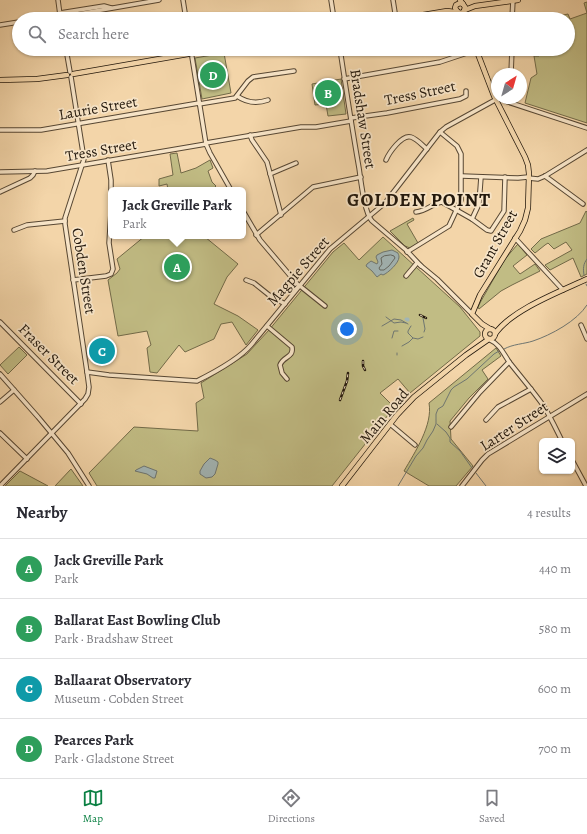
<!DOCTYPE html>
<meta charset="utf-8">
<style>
:root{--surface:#fff;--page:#f7f7f7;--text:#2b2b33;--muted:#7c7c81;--line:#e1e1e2;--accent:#0b8043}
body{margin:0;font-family:Alegreya,serif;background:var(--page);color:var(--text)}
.controls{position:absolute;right:12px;bottom:12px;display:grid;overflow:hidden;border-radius:6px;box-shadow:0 1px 3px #0004}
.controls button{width:36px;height:36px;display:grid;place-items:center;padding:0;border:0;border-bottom:1px solid var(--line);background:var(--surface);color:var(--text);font:20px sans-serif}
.compass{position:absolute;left:491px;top:68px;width:36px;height:36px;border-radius:50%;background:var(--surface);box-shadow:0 1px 3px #0004;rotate:37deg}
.you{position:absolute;left:347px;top:329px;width:14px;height:14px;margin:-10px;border:3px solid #fff;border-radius:50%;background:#1a73e8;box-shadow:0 0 0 6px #1a73e833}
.badge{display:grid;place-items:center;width:26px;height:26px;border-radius:50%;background:var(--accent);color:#fff;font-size:13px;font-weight:700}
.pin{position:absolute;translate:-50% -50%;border:2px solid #fff;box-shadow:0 1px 4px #0006}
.popup{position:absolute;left:108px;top:187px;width:138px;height:52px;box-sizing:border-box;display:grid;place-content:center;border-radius:6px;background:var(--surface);filter:drop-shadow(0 1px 3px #0005);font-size:13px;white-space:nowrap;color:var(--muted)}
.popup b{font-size:15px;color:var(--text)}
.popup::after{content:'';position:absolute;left:50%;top:100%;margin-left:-8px;border:8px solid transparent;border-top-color:var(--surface)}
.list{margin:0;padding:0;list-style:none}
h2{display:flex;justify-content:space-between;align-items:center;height:52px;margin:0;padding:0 16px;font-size:17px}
h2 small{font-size:13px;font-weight:400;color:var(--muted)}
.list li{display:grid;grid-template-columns:26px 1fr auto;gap:12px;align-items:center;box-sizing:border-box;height:60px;padding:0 16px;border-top:1px solid var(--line)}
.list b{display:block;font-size:15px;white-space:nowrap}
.list p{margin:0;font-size:13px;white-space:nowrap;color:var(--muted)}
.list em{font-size:13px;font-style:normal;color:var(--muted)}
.icon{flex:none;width:22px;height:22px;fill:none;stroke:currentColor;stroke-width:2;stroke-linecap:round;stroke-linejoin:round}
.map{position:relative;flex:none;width:587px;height:486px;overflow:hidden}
.search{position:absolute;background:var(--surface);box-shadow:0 1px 3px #0004;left:12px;right:12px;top:12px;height:44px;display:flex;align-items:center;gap:10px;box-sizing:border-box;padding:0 14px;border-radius:22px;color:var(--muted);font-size:15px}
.sheet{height:292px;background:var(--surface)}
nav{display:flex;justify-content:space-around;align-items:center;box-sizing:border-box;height:56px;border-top:1px solid var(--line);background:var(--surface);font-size:11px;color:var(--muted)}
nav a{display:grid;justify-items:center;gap:2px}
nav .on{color:var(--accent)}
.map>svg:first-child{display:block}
</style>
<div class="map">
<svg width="587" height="486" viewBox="0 0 587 486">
<rect width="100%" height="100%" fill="#f3d5a9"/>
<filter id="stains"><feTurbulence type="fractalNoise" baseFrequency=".005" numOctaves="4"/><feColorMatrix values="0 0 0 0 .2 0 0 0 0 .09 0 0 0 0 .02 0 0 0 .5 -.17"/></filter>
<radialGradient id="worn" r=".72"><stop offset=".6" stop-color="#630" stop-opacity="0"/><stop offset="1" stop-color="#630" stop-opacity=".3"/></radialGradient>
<g fill="#c1bc84" stroke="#726a48">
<path d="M587 2V123L525 103 531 78 537 74 534 56H539L538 49H568V19H546L568 14 570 19 587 13 584 3Z"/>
<path d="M224 53 231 93 202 99 195 58Z"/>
<path d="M341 79 346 114 328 116 326 104 315 105 312 84Z"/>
<path d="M177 153 181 173 196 168 210 160 213 168 208 171 212 182 216 186 214 188V190H168L167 184 159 186V179L173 175 170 154Z"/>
<path d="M586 211 587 212V274L581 277 573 258 550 270 545 265 572 250 566 242 554 249 548 243 545 245 535 253 531 249 541 239 580 223Z"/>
<path d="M413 218 414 220 407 224 418 243 410 248 405 246 390 231Z"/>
<path d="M145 236H205V237L238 264 227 277 214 304 238 316 258 330 246 345 232 322 221 324 214 339 185 352 179 345 157 373 150 372 147 348 151 345 147 331 118 336 108 280 117 273 120 269 117 259Z"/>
<path d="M383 237 460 307 480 332V336L410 393 398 379 380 393 391 404 392 410 332 486H97L89 473 134 427 198 431 196 403 204 398 201 383 247 354 269 330 333 252 344 243 359 260Z"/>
<path d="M518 244 527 255 513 266 520 274 535 264 540 271 512 285 501 291 479 309 478 307 481 301 505 259 517 245Z"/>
<path d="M19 347 27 355 8 374 0 365Z"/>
<path d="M496 348 501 356 482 370 488 379 469 398 450 421 451 439 473 466 456 486H429L404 471C415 452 433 425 429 403Z"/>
<path d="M71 469 83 486H55Z"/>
<path d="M20 471 48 486H5Z"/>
</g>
<g fill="#a2b5b5" stroke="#6f7671">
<path d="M392 250 398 253C398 254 399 255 399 257 399 263 388 273 383 275L381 274 377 277 372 271 366 266 367 264 371 261 377 264 378 262 376 257 377 255 383 252Z"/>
<path d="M210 458 215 460 218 462V464L215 474 212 477 206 478 200 474V471L204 464Z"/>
<path d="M144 466 157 471 155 478H153L147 474 135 471 136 470Z"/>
</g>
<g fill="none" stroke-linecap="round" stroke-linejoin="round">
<path stroke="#626660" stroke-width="1" d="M391 255 394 256 395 258 389 266 384 270H380L379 268 382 264 381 258 384 256Z"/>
<g stroke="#6f7671" stroke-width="1">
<path d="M584 275C583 269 583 264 587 259"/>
<path d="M586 284 587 286"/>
<path d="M386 317 394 323 401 322 406 323"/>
<path d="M423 318 425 329 424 332"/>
<path d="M382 326 394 319 401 320 408 324"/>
<path d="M392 338 394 331H398"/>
<path d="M413 338 418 339 423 337"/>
<path d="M402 346 409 342 413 338 408 333V331L411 326"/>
<path d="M504 349C513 344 524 344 533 341 551 335 577 321 587 305"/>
<path d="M397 355V353"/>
<path d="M437 424 446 432 450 438V442L460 451 472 468"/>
<path d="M476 473 486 486"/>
<path d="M398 486 416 456 423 448 427 440 433 431 436 424V414L438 409 443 406 451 390 454 387 467 379 494 354 499 351"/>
</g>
<path stroke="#a2b5b5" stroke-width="3" d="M406 319H408V320H407Z"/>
<defs>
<g id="minor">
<path d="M58 0 60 15"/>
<path d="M183 0 186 19"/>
<path d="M331 0 334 19"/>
<path d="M393 0 396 19"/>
<path d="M60 13 104 6 111 8"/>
<path d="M61 17 159 0"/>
<path d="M36 19 60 15"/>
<path d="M512 19 513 0"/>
<path d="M0 25 19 22"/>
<path d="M66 49 70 72"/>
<path d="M191 49V51"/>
<path d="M340 49C346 89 352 128 359 168 361 181 364 212 372 221L406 250 421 266"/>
<path d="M477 53 485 52H535"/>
<path d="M192 57 206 144 210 153 231 190"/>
<path d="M511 74 512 49"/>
<path d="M344 79 440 62 476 50"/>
<path d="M237 96C247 103 257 104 268 100"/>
<path d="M495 99H502L508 102 587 128"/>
<path d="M199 104 235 98 248 81 253 77 294 71"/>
<path d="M351 118 387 113 460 99 466 96V91"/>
<path d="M0 130H41L199 103"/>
<path d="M250 135 252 140 267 162 281 215"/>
<path d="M206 143 301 127H316L351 121"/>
<path d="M108 160 111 180V190"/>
<path d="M386 160C389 153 402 134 411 137 417 139 422 145 427 149"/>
<path d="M0 172 47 171 206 144"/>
<path d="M270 174 296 163"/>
<path d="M462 176 518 178 528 177"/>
<path d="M545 176 583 204"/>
<path d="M528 178 538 179 545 176 587 150"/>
<path d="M0 192 30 178 33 175 35 171"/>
<path d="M243 211 260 240 299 286"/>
<path d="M416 212C427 211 433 203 442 202L472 219 487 230 491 231 504 211 505 177"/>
<path d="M472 219 479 204 481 177"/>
<path d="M14 230 27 225 65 221"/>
<path d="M256 235 313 187 361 177"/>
<path d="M515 238 563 290"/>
<path d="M407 252 449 226 461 200V154L457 146 440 132"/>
<path d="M420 265 437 279 472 314"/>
<path d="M406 276 417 263"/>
<path d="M73 280 106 276 111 274 113 269 109 243 111 212"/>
<path d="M246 280 254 283 269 295 285 304"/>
<path d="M300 286 325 306"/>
<path d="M0 322 81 404"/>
<path d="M581 325 587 339"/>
<path d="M267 326 292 347C294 358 283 356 280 365L282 373 287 379"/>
<path d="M490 340C500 344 504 355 510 363 521 377 533 391 543 405 550 416 556 429 562 441"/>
<path d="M87 372 109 375 197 381C213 373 240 358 251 345L330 249 385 203 440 132 446 127 495 100"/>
<path d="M0 374 38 417 68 453 89 486"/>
<path d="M0 402 14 390"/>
<path d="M486 420 498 407 531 389"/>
<path d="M390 424 415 445"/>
<path d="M451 427 480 392 509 362"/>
<path d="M0 433 27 459"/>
<path d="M572 460 586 486"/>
<path d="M0 486 85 399 88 394 89 387 87 372 65 224V218L84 159 71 77"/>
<path d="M462 486 482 460 488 454 587 394"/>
</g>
<g id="major">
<path d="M465 10 475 6 518 0"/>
<path d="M464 11 465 19"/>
<path d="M458 12 455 8 456 5 460 3 463 4"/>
<path d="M399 19 447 11 462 13 464 11 465 7 460 0"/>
<path d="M476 49 494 96 525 157 528 165 529 174 528 208 525 220 520 231 480 295 472 314 482 324 490 329"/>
<path d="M195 53 221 49"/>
<path d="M73 74 188 54"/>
<path d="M0 80 37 79 67 75"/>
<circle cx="490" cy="334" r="5"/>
<path d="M495 334C511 310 561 291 587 279"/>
<path d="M342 486 397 415 414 397 466 355 489 339"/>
</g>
</defs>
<use href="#minor" stroke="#574733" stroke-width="5.5"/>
<use href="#major" stroke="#23180c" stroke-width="6"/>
<use href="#minor" stroke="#f7e4c7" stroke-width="3.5"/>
<use href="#major" stroke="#f3d5a9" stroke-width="4.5"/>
<defs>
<g id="rail">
<path d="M420 315 426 318"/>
<path d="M363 361V366L365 370"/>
<path d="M340 400 347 381 348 373"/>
</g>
</defs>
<use href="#rail" stroke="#23180c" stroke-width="2.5"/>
<use href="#rail" stroke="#f7e4c7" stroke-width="1" stroke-dasharray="3" stroke-linecap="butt"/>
</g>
<g text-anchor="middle" stroke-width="3.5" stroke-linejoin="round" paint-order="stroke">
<g font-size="15" fill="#23180c" stroke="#f7e4c7">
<text transform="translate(420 93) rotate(-12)" y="5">Tress Street</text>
<text transform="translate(98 108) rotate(-10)" y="5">Laurie Street</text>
<text transform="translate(363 119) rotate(81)" y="5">Bradshaw Street</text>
<text transform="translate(101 150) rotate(-10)" y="5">Tress Street</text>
<text transform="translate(495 244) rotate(-61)" y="5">Grant Street</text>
<text transform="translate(84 271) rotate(81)" y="5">Cobden Street</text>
<text transform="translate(298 271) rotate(-49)" y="5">Magpie Street</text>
<text transform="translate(49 354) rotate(45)" y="5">Fraser Street</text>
<text transform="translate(384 416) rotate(-50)" y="5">Main Road</text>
<text transform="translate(514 426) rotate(-33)" y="5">Larter Street</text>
</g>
<g font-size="19" font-weight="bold" letter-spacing="1" fill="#23180c" stroke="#f7e4c7">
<text x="419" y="206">GOLDEN POINT</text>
</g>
</g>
<rect width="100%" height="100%" filter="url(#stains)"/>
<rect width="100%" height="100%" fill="url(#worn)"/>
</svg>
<div class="controls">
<button><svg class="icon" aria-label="layers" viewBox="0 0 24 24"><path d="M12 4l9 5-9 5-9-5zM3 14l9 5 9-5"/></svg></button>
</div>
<svg class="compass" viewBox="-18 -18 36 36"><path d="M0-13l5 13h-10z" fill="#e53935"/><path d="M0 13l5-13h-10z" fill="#7c7c81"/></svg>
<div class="you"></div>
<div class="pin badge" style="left:177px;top:267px;background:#2e9e5b">A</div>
<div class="popup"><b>Jack Greville Park</b>Park</div>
<div class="pin badge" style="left:328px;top:93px;background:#2e9e5b">B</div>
<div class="pin badge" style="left:102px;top:351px;background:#0f9aa8">C</div>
<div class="pin badge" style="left:213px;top:75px;background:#2e9e5b">D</div>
<div class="search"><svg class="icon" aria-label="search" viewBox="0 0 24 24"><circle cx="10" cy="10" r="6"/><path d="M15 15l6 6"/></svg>Search here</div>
</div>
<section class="sheet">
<h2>Nearby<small>4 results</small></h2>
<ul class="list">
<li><span class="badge" style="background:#2e9e5b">A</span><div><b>Jack Greville Park</b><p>Park</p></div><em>440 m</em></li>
<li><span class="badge" style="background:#2e9e5b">B</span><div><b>Ballarat East Bowling Club</b><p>Park · Bradshaw Street</p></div><em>580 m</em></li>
<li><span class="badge" style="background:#0f9aa8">C</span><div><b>Ballaarat Observatory</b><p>Museum · Cobden Street</p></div><em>600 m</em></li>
<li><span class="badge" style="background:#2e9e5b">D</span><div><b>Pearces Park</b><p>Park · Gladstone Street</p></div><em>700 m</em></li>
</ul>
</section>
<nav>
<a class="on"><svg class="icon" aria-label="map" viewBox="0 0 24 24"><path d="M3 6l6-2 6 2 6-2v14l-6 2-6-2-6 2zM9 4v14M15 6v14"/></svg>Map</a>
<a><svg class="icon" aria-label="directions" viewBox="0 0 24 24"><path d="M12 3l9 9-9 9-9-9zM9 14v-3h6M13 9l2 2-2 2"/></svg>Directions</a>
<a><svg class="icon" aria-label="saved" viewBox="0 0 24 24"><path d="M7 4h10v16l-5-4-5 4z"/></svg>Saved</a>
</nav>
